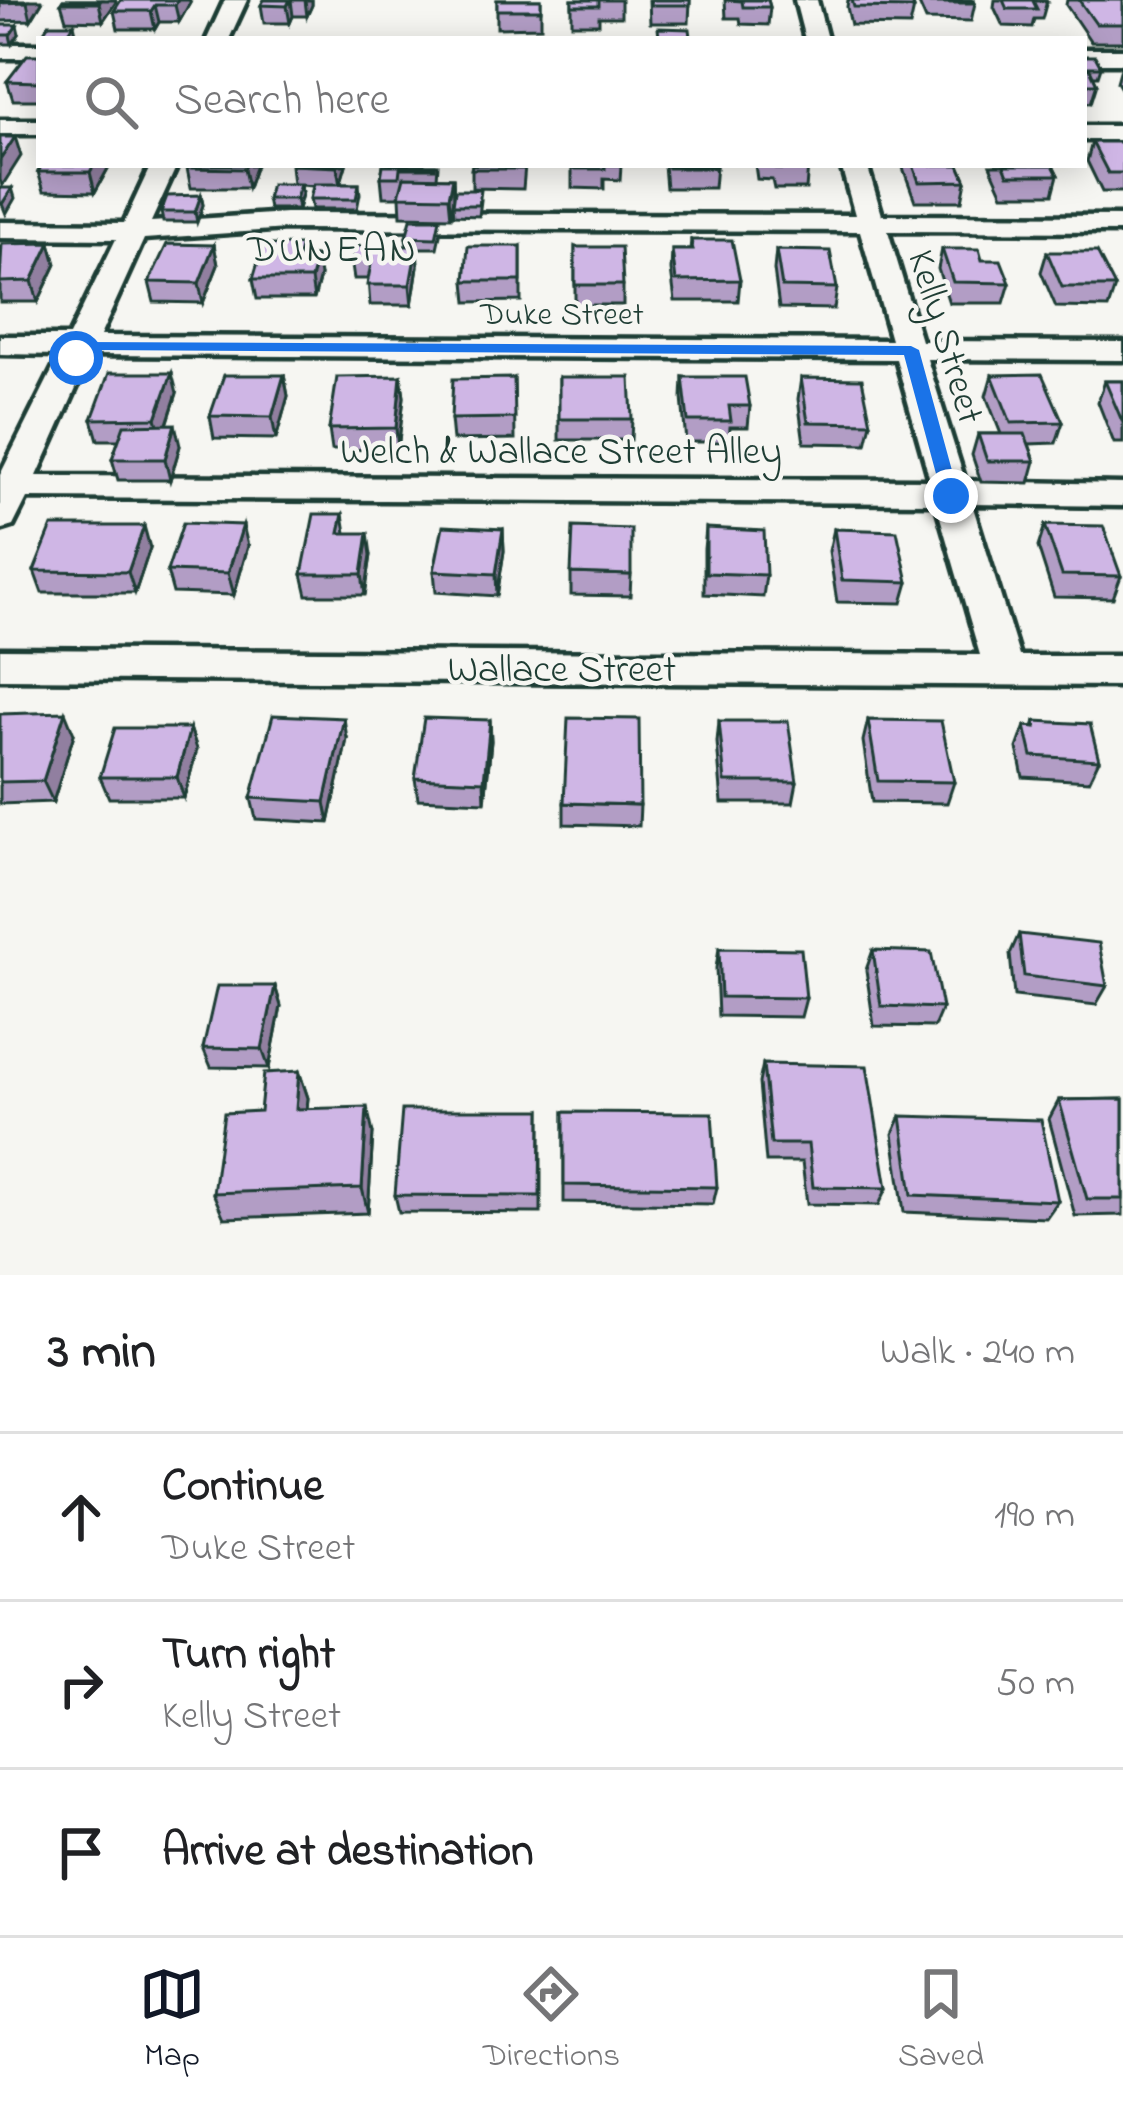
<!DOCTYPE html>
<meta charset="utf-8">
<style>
:root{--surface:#fff;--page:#f2f2f2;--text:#202124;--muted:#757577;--line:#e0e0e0;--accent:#111827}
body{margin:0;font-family:"Indie Flower",sans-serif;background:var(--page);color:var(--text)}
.stop{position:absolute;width:36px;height:36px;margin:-27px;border:9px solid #1a73e8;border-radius:50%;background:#fff}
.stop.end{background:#1a73e8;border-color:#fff;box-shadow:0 3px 12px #0008}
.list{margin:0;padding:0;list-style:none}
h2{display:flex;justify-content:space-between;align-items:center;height:156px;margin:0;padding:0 48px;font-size:51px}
h2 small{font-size:39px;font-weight:400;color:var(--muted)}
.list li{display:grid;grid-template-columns:78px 1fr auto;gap:36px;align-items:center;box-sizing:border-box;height:168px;padding:0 48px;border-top:3px solid var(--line)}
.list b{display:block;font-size:45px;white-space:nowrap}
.list p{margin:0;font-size:39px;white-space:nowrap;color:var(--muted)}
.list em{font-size:39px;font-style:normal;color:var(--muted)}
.icon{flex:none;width:66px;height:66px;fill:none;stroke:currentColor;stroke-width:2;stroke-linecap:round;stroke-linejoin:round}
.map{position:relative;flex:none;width:1123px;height:1275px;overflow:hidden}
.search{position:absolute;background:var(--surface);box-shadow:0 6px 30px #0003;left:36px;right:36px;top:36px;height:132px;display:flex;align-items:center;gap:30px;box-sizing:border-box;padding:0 42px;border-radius:0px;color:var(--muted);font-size:45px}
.sheet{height:660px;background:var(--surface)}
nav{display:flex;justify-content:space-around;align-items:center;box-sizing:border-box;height:168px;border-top:3px solid var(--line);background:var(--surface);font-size:33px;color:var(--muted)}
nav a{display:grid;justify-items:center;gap:6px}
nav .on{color:var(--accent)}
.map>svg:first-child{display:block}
</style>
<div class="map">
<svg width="1123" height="1275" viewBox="0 0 1123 1275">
<rect width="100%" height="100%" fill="#f6f6f2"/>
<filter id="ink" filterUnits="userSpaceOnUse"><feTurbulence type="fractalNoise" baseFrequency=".00833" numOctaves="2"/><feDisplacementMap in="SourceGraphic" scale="24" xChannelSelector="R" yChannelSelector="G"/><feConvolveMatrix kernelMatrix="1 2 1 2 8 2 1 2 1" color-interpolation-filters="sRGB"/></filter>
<g filter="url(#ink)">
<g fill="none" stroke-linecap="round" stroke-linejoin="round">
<defs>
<g id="minor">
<path d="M225 0H247L229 39H207Z"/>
<path d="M795 0H817L827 39H805Z"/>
<rect x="0" y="44" width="39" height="14"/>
<rect x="1084" y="49" width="39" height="14"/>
<rect x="0" y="120" width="39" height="14"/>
<rect x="1084" y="126" width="39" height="14"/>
<path d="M151 165H177L151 222 286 213 855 215 841 165H867L882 215 1123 216V232L888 231 921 341 1123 342V360L927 359 965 481 1123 484V506L972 504 1019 656H1123V686L0 679V649L980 655 936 503 27 498 13 526 0 530V475L60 355 0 354V336H69L116 239 0 238V222L124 223ZM286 229 860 231 891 340 100 336 144 239ZM91 355 896 359 930 480 37 476Z"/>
</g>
</defs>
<use href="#minor" stroke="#1f3d34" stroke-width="9"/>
<use href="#minor" fill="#f6f6f2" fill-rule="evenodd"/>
</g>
<g fill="#b29dc5" stroke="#1f3d34" stroke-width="3">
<path d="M0 0 42 2 31 20 0 21Z"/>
<path d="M63 0H115L116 2 103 21 66 20 61 3Z"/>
<path d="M121 0 190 3 179 22H159L155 29H118L114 11Z"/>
<path d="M264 0H312V5L307 16H293L290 23H264L261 5Z"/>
<path d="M497 0H541V27L497 28Z"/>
<path d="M572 0H621V17H599V24H572Z"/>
<path d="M649 0H690L689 23H650Z"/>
<path d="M725 0H768L770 7 768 25 741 24 740 18H726Z"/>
<path d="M848 0H911L914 8 910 26 851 25 847 7Z"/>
<path d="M920 0H974L975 3 971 21 926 20 919 4Z"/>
<path d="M995 0H1046L1047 1 1042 19H1034L1032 27 1003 26 994 7Z"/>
<path d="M1067 0H1123V42H1091L1066 5Z"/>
<path d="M0 25 19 34 12 44H0Z"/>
<path d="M43 33H76L72 39H44Z"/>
<path d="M39 55V100H13L7 81Z"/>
<path d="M1084 56 1101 67 1098 76H1093L1097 84 1091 103 1084 102Z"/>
<path d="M1122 64H1123V92L1117 82Z"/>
<path d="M1092 142H1123V192H1102L1087 161Z"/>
<path d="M42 165H110L95 192 44 191 38 172Z"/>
<path d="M188 165H256L248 188H191L187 168Z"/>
<path d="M291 165H346L340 184H359L360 194 357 209H312L310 199 313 186 301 185 302 194 298 209H269L267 199 293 184Z"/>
<path d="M383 165H438L437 178H453L454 198 451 217 401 216 400 197H383L381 177Z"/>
<path d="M472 165H525L523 189 472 188Z"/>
<path d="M572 165H621L620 180 604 179V189L572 188Z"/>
<path d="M664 165H716L714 188H666Z"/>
<path d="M755 165H808L806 189H774L772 180 757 179Z"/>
<path d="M902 165H959L966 181 962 201H915Z"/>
<path d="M990 165H1053L1058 175 1053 194H1003Z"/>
<path d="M201 195 203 205 197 222H163L161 212Z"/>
<path d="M481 200 479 216 454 215 453 205Z"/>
<path d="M441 230 437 248H417L418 266 412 305H370L368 279H354L351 259 407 246 406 237Z"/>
<path d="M691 240 740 280 738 301H675L671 270 672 250H690Z"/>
<path d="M50 243 56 264 38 302H0V247Z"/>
<path d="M214 245 218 265 203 303 154 302 149 282Z"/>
<path d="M521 246V301L467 302 465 281Z"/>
<path d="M575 247 623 285V305H575Z"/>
<path d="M942 249 982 260 1010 283 1004 303H949L938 269Z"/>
<path d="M776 250 837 288 834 309 779 308 774 270Z"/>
<path d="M1047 252 1115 287 1108 308 1056 307 1041 272Z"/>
<path d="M303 256 320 276 314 299H257L253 279Z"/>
<path d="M284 375 288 396 276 439 214 438 210 416Z"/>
<path d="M992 375 1063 422 1056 443 1029 444 1035 461 1029 483 981 482 972 455 978 434H1001L986 396Z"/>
<path d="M401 376 404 397 398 449 332 450 329 429Z"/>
<path d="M559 377 632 419 631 440H559Z"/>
<path d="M683 377 750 406 748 427H730L729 442H686L682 398Z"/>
<path d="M514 378 515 439 453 440 451 419Z"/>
<path d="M801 378 871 423 866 444 804 443 798 399Z"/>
<path d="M1105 381H1123V443H1114L1098 402Z"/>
<path d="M177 393 167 425 180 446 170 480H118L112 459 119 440H98L92 419Z"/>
<path d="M343 514 346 533 371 555 365 595H307L302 574Z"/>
<path d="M1045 525 1121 576 1113 598 1054 597 1038 547Z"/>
<path d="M706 528 766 575 763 597 704 594V549Z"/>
<path d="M503 529 504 551 497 596 436 592 434 571Z"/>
<path d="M834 529 908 582 902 603 837 602 829 551Z"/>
<path d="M248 546 234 595 173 593 167 571Z"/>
<path d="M150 548 135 593H42L34 571Z"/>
<path d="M571 573 631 575 630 596 571 595Z"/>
<path d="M0 714 74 734 53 802 0 804Z"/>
<path d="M490 720 491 741 485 802 418 799 415 778Z"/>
<path d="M868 720 954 782 947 803 872 802 863 741Z"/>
<path d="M719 721 797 782 793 803H722L717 742Z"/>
<path d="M1035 721 1099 760 1089 781 1023 777 1017 748 1025 726 1033 727Z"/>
<path d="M190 728 197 749 184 798H109L100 777Z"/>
<path d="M347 739 329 823 256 819 251 798Z"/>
<path d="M564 803 640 805 639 826 564 824Z"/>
<path d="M1019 934 1107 986 1096 1005 1014 996 1010 954Z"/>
<path d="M719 948 806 998 801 1017 718 1016 716 968Z"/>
<path d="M873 950 942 1008 934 1027 874 1026 866 970Z"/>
<path d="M275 986 281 1006 269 1068 211 1067 203 1048Z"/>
<path d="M763 1064 887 1188 879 1205 807 1204 802 1162H766L759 1083Z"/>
<path d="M299 1071 308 1098 307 1109 373 1133 368 1213 224 1218 213 1193 260 1111Z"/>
<path d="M1123 1099V1215L1075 1216 1049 1119 1059 1100Z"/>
<path d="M541 1110V1213L399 1212 395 1195Z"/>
<path d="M564 1112 717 1187 713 1204 564 1202Z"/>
<path d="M901 1116 1058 1201 1046 1218 904 1212 893 1134Z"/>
</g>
<g fill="#917fa0" stroke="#1f3d34" stroke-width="3">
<path d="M28 0H41L42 2 31 20 27 2Z"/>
<path d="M101 0H115L116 2 103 21 99 3Z"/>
<path d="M178 0H190V3L179 22 175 5Z"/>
<path d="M291 0 293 16 290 23 287 6Z"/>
<path d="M305 0H312V5L307 16Z"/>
<path d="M155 5 159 22 155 29 151 11Z"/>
<path d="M74 24 76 33 72 39H69L67 34Z"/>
<path d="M17 25 19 34 12 44 10 35Z"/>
<path d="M15 137 21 156 2 186 0 180V160Z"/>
<path d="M94 165H110L95 192 90 172Z"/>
<path d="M246 165H256L248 188 244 169Z"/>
<path d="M338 165H346L340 186 337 167Z"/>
<path d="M453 178 454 198 451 217 449 197Z"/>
<path d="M300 184 302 194 298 209 296 199Z"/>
<path d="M12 188 15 198 6 214 2 204Z"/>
<path d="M201 195 203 205 197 222 195 212Z"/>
<path d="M50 243 56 264 38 302 32 281Z"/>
<path d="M214 245 218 265 203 303 199 283Z"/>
<path d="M417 246 418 266 412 305 410 285Z"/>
<path d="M317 256 320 276 314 299 311 279Z"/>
<path d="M172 373 177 393 162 439 156 418Z"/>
<path d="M284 375 288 396 276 439 272 417Z"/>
<path d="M401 376 404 397 398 449 396 428Z"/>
<path d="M175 424 180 446 170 480 165 459Z"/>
<path d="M243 525 248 546 234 595 228 573Z"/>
<path d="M144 526 150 548 135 593 128 572Z"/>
<path d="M503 529 504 551 497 596 496 574Z"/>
<path d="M368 533 371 555 365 595 362 574Z"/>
<path d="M65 712 74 734 53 802 43 781Z"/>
<path d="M344 718 347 739 329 823 325 802Z"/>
<path d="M490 720 491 741 485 802 484 781Z"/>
<path d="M190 728 197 749 184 798 177 777Z"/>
<path d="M275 986 281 1006 269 1068 262 1049Z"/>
<path d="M299 1071 308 1098 304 1136 296 1109Z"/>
<path d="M367 1107 373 1133 368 1213 362 1188Z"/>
</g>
<g fill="#cfb6e5" stroke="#1f3d34" stroke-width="3">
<path d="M0 0H28L27 2 0 3Z"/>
<path d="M63 0H101L99 3H61Z"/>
<path d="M121 0H178L175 5H155L151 11H114Z"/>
<path d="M264 0H290L287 6 261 5Z"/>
<rect x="497" y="0" width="44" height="10"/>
<rect x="572" y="0" width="27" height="6"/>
<rect x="651" y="0" width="39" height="5"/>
<path d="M728 0H768L770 7H743L742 1Z"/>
<path d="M852 0H911L914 8 854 7Z"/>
<path d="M928 0H974L975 3H930Z"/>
<path d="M1003 0H1046L1047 1H1033L1037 9H1007Z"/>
<path d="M1079 0H1123V24H1096Z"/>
<path d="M49 24H74L67 34 43 33Z"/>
<path d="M0 25H17L10 35H0Z"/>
<path d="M658 28 690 29 691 37H659Z"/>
<path d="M27 55H39V82L7 81Z"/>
<path d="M1084 56H1095L1101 67H1084Z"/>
<path d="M1084 69H1090L1097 84H1084Z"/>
<path d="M0 137H15L0 160Z"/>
<path d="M1092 142H1123V173H1108Z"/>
<path d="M42 165H94L90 172H38Z"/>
<path d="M188 165H246L244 169 187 168Z"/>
<path d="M291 165H338L337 167Z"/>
<path d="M383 165H435V168H400L399 177H381Z"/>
<path d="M472 165H523V169H471Z"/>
<rect x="572" y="165" width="33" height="4"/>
<path d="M667 165H716V168H668Z"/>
<path d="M776 165H808L809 170 776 169Z"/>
<path d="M913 165H959L966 181 919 182Z"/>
<path d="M1004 165H1053L1058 175H1008Z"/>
<path d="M404 177 453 178 449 197 399 196Z"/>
<path d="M271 184H300L296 199H267Z"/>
<path d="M314 184H359L356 199H310Z"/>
<path d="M0 188H12L2 204H0Z"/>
<path d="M455 190H481L479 205H453Z"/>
<path d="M201 195 195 212H161L167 196Z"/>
<path d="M411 219H440L436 238 406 237Z"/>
<path d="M691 240H732L740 280 676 281 672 250H693Z"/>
<path d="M50 243 32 281 0 282 2 244Z"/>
<path d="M167 244 214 245 199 283 149 282Z"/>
<path d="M263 245H301L298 256H317L311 279H253Z"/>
<path d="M354 246H417L410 285H367L372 259H351Z"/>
<path d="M468 246H521V281H465Z"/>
<path d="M575 247H621L623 285H575Z"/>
<path d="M942 249H979L982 260H1001L1010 283 953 282Z"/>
<path d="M776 250 830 251 837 288 782 287Z"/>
<path d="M1047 252H1097L1115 287H1062Z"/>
<path d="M109 373H172L156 418 92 419Z"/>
<path d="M1042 374 1063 422 1011 423 992 375Z"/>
<path d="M224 375H284L272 417 210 416Z"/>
<path d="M401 376 396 428 329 429 337 377Z"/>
<path d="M559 377H630L632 419H559Z"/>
<path d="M683 377H745L750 406H729L731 421H688Z"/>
<path d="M514 378 515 418 451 419 453 379Z"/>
<path d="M801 378 862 379 871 423 808 422Z"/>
<path d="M1105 381H1123V421H1122Z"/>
<path d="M175 424 165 459H112L124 425Z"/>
<path d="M978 434H1025L1035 461H987Z"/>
<path d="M314 514H343L339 533H368L362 574H302Z"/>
<path d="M183 523 243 525 228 573 167 571Z"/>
<path d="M1045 525 1103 526 1121 576 1062 575Z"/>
<path d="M52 526H144L128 572 34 571Z"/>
<path d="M443 526 503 529 496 574 434 571Z"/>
<path d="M573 527 631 529V575L571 573Z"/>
<path d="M706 528 764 531 766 575 706 573Z"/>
<path d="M834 529 897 531 908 582 842 580Z"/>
<path d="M65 712 43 781 0 782V714Z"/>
<path d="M273 715 344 718 325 802 251 798Z"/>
<path d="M424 718 490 720 484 781 415 778Z"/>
<path d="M568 718 639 719 640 805 564 803Z"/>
<path d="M868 720 941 721 954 782 878 781Z"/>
<path d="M719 721H788L797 782H725Z"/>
<path d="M1035 721 1090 724 1099 760 1032 756 1025 726 1036 727Z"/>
<path d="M115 728H190L177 777H100Z"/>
<path d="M1019 934 1099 943 1107 986 1024 976Z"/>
<path d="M719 948 801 949 806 998 721 997Z"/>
<path d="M873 950 931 952 942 1008 881 1006Z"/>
<path d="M217 986H275L262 1049 203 1048Z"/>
<path d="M763 1064 867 1066 887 1188 813 1187 808 1144H771Z"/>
<path d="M299 1071 296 1109 367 1107 362 1188 213 1193 224 1113 260 1111 264 1073Z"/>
<path d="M1123 1099V1199H1087L1059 1100Z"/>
<path d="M402 1110H541L540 1196 395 1195Z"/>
<path d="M564 1112 712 1113 717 1187 564 1185Z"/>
<path d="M901 1116 1041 1120 1058 1201 912 1195Z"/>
</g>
</g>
<path fill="#1a73e8" d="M77 342 911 346 919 350 959 496 951 502 942 496 904 355 88 350 76 363 68 358Z"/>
<g text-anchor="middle" stroke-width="9" stroke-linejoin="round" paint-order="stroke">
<g font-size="33" fill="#1f3d34" stroke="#f6f6f2">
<text x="562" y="324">Duke Street</text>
</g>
<g font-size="39" letter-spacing="3" fill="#1f3d34" stroke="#f6f6f2">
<text x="333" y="261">DUNEAN</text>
</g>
<g font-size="39" fill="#1f3d34" stroke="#f6f6f2">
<text transform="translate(948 336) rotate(73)" y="14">Kelly Street</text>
<text x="561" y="463">Welch &amp; Wallace Street Alley</text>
<text x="562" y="681">Wallace Street</text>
</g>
</g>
</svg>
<div class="stop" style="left:76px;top:358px"></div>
<div class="stop end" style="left:951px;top:496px"></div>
<div class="search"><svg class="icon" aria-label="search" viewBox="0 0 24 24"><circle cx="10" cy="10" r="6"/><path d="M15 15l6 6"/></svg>Search here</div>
</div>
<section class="sheet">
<h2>3 min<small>Walk · 240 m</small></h2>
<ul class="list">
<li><svg class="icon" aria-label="ahead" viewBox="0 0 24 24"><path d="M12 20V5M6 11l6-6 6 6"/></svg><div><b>Continue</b><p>Duke Street</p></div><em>190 m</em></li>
<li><svg class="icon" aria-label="right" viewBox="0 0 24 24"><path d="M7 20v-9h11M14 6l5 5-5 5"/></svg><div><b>Turn right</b><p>Kelly Street</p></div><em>50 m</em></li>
<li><svg class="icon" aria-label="arrive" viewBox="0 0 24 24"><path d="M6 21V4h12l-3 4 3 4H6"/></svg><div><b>Arrive at destination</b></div></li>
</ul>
</section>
<nav>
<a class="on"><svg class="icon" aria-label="map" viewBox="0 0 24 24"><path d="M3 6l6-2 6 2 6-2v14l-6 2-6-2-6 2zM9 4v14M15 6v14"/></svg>Map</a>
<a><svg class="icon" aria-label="directions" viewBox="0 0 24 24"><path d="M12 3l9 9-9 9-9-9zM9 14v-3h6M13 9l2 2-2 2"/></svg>Directions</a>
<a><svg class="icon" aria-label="saved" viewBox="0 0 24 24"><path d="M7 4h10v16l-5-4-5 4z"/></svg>Saved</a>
</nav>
